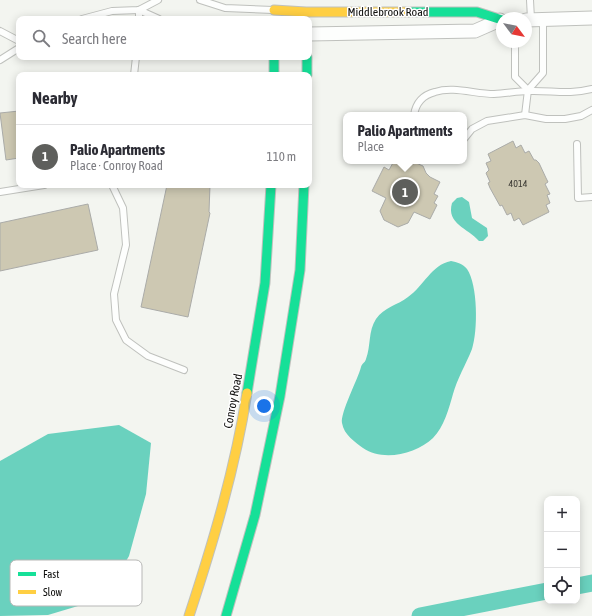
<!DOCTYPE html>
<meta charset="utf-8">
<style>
:root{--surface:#fff;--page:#f7f7f7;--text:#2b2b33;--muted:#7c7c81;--line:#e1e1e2;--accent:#5e5f5c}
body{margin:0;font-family:"Asap Condensed",sans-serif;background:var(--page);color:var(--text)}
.controls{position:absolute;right:12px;bottom:12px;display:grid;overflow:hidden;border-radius:8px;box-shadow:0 2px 10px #0003}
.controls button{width:36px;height:36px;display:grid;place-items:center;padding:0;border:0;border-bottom:1px solid var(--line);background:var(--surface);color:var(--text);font:20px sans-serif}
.compass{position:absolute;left:496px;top:12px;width:36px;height:36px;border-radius:50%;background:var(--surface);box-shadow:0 2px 10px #0003;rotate:122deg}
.you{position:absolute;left:264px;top:406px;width:14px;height:14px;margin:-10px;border:3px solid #fff;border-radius:50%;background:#1a73e8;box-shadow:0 0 0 6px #1a73e833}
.badge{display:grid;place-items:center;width:26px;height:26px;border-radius:50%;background:var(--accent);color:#fff;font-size:13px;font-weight:700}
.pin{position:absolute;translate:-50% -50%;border:2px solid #fff;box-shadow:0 1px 4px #0006}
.popup{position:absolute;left:343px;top:112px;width:124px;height:52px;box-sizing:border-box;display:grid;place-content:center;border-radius:8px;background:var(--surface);filter:drop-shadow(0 1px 3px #0005);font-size:13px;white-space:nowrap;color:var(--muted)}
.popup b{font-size:15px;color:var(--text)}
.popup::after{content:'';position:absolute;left:50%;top:100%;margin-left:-8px;border:8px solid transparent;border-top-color:var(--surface)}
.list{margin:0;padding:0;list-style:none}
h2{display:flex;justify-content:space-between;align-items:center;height:52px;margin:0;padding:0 16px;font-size:17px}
h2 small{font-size:13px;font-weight:400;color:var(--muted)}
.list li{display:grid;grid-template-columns:26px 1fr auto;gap:12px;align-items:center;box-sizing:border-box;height:64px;padding:0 16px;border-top:1px solid var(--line)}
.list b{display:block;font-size:15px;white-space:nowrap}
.list p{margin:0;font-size:13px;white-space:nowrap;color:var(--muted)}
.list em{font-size:13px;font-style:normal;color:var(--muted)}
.icon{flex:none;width:22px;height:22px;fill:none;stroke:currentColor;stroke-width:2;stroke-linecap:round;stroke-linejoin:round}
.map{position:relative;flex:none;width:592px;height:616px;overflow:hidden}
.search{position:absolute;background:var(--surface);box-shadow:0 2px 10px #0003;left:16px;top:16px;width:296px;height:44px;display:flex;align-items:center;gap:10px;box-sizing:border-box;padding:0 14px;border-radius:8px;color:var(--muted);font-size:15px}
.panel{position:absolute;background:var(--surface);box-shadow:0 2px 10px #0003;left:16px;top:72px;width:296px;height:116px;border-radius:8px}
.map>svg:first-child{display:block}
</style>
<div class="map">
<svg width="592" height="616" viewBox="0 0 592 616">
<rect width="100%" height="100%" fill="#f3f5f0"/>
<g fill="#6ad1be">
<path d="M462 197 469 202 472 218 487 228 488 236 483 241H479C468 228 446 224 452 203L457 198Z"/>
<path d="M451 261C457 262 463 264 467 269 478 285 478 331 472 349 466 364 457 379 453 394 449 408 444 427 433 438 416 454 383 462 363 448 355 442 344 435 342 423 340 413 358 379 361 367 362 363 365 363 366 359 371 346 368 331 376 319 384 307 398 305 408 297 424 286 431 265 451 261Z"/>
<path d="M119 425 151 443 146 494 129 556 110 588 88 603 48 615 0 616V461L48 434Z"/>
</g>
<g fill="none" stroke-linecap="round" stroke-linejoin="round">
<g stroke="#6ad1be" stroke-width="17">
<path d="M577 586 592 583"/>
<path d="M420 616 547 591"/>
</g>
</g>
<g fill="#cdc8b2" stroke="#aaaba8">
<path d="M19 111V158L6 160 0 113Z"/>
<path d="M513 141 516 148 521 145 525 153 529 151 534 160H536L539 163 546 178 548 182 545 184 550 194 547 195 550 203 546 205 549 212 523 225 519 218 514 221 511 213 507 215 502 205 500 206 490 188 488 183 490 182 486 173 489 170 486 163 491 161 488 154Z"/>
<path d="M394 161H401L409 165 416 163 423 166 426 173 430 177 440 182 434 194 438 196 434 203 437 205 430 219 414 212 408 223 398 227 384 220 380 211 386 198 372 191 384 167 389 170Z"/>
<path d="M167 185H210L209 212 210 213 188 317 141 307Z"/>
<path d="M88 204 98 250 0 271V223Z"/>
</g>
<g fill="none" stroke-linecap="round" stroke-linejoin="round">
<defs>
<g id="lane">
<path d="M200 0 225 8 273 10"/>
<path d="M530 0 531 19"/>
<path d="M139 10 159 19"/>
<path d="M82 19 112 11 139 10 158 0"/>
<path d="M139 19V10"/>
<path d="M0 31 19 41"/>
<path d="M515 42V77L528 90"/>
<path d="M0 60 19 48"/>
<path d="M134 75 136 57"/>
<path d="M414 115C416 102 423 95 435 92 453 86 475 94 494 94 505 94 516 91 528 91 551 90 568 95 592 89"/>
<path d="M525 115 528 90 543 73V19"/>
<path d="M464 139 472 129 487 121 525 115 546 119H565L581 116 592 110"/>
<path d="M577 144 578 198 592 197"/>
<path d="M112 185 123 208 126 245 114 294 116 320 126 340 148 356 184 370"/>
<path d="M0 192 44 185"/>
</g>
<g id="street">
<path d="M526 20 592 18"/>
<path d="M309 34 475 31 500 20"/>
</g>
<g id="fast">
<path d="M408 12H477L502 20"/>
<path d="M274 57V75"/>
<path d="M307 57V75"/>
<path d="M247 393 265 283 271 185"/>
<path d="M226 616 255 515 280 396 300 270 304 185"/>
</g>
<g id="slow">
<path d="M274 10 306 12H408"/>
<path d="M189 616C213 543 235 469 247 393"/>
</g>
</defs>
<use href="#lane" stroke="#bfc1bd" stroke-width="8"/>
<use href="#street" stroke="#bfc1bd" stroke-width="15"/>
<use href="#fast" stroke="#bfc1bd" stroke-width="11"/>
<use href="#slow" stroke="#bfc1bd" stroke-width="11"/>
<use href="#lane" stroke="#fdfefd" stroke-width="6"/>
<use href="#street" stroke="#fdfefd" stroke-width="13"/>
<use href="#fast" stroke="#16e098" stroke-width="9"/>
<use href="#slow" stroke="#ffcf43" stroke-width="9"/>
</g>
<g text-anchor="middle" stroke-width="3" stroke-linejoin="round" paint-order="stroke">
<g font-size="10" fill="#3e3c36">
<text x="518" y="187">4014</text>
</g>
<g font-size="12" fill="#0e0e0c" stroke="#fff">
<text x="388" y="16">Middlebrook Road</text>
<text transform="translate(233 401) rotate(-79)" y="4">Conroy Road</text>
</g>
</g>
<rect x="10" y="560" width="132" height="46" rx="6" fill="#fff" stroke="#b7b7b6" stroke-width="1"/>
<rect x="18" y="572" width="18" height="4" fill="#16e098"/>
<rect x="18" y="590" width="18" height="4" fill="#ffcf43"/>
<g font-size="11" fill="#0e0e0c">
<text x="43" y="578">Fast</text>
<text x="43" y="596">Slow</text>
</g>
</svg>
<div class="controls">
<button>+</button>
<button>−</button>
<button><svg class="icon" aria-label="locate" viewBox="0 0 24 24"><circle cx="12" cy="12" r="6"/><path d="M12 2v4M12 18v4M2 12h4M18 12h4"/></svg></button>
</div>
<svg class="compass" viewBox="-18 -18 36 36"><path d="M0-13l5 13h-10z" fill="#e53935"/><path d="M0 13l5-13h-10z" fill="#7c7c81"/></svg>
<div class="you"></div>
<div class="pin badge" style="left:405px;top:192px">1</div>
<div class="popup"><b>Palio Apartments</b>Place</div>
<div class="search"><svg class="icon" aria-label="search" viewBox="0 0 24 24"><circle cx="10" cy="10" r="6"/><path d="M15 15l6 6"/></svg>Search here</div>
<section class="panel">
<h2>Nearby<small></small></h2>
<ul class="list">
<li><span class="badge">1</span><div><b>Palio Apartments</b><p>Place · Conroy Road</p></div><em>110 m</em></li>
</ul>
</section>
</div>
